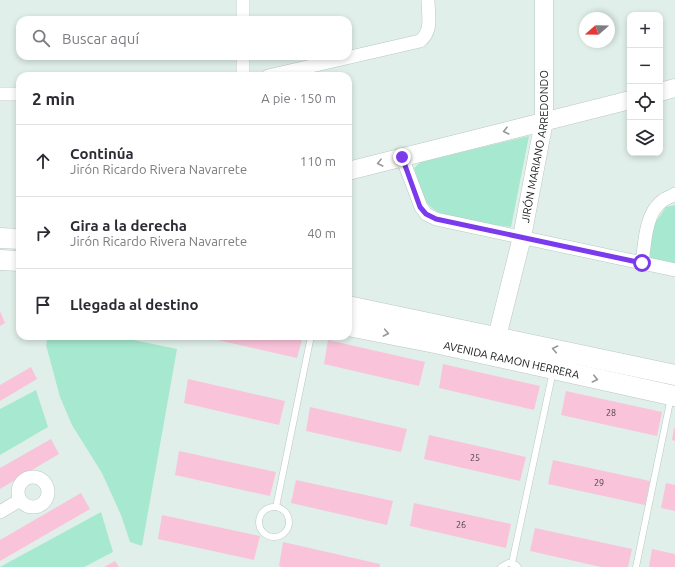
<!DOCTYPE html>
<html lang="es">
<meta charset="utf-8">
<style>
:root{--surface:#fff;--page:#f7f7f7;--text:#2b2b33;--muted:#7c7c81;--line:#e1e1e2}
body{margin:0;font-family:Ubuntu,sans-serif;background:var(--page);color:var(--text)}
.controls{position:absolute;right:12px;top:12px;display:grid;overflow:hidden;border-radius:8px;box-shadow:0 2px 6px #0003}
.controls button{width:36px;height:36px;display:grid;place-items:center;padding:0;border:0;border-bottom:1px solid var(--line);background:var(--surface);color:var(--text);font:20px sans-serif}
.compass{position:absolute;left:579px;top:12px;width:36px;height:36px;border-radius:50%;background:var(--surface);box-shadow:0 2px 6px #0003;rotate:250deg}
.stop{position:absolute;width:12px;height:12px;margin:-9px;border:3px solid #7c3aed;border-radius:50%;background:#fff}
.stop.end{background:#7c3aed;border-color:#fff;box-shadow:0 1px 4px #0008}
.list{margin:0;padding:0;list-style:none}
h2{display:flex;justify-content:space-between;align-items:center;height:52px;margin:0;padding:0 16px;font-size:17px}
h2 small{font-size:13px;font-weight:400;color:var(--muted)}
.list li{display:grid;grid-template-columns:26px 1fr auto;gap:12px;align-items:center;box-sizing:border-box;height:72px;padding:0 16px;border-top:1px solid var(--line)}
.list b{display:block;font-size:15px;white-space:nowrap}
.list p{margin:0;font-size:13px;white-space:nowrap;color:var(--muted)}
.list em{font-size:13px;font-style:normal;color:var(--muted)}
.icon{flex:none;width:22px;height:22px;fill:none;stroke:currentColor;stroke-width:2;stroke-linecap:round;stroke-linejoin:round}
.map{position:relative;flex:none;width:675px;height:567px;overflow:hidden}
.search{position:absolute;background:var(--surface);box-shadow:0 2px 6px #0003;left:16px;top:16px;width:336px;height:44px;display:flex;align-items:center;gap:10px;box-sizing:border-box;padding:0 14px;border-radius:12px;color:var(--muted);font-size:15px}
.panel{position:absolute;background:var(--surface);box-shadow:0 2px 6px #0003;left:16px;top:72px;width:336px;height:268px;border-radius:12px}
.map>svg:first-child{display:block}
</style>
<div class="map">
<svg width="675" height="567" viewBox="0 0 675 567">
<rect width="100%" height="100%" fill="#e0efe9"/>
<g fill="#a7e8d0">
<path d="M529 136 511 227C487 223 443 223 427 203 422 197 417 176 414 168L421 162Z"/>
<path d="M675 205V266L648 260 654 225 666 207Z"/>
<path d="M48 336H114L177 349 142 546 130 542 121 515 102 473 72 425 60 397 46 345Z"/>
<path d="M36 390 48 427 0 455V409Z"/>
<path d="M101 512 113 552 84 567H0Z"/>
</g>
<g fill="#f9c4da">
<path d="M0 311 5 323 0 326Z"/>
<path d="M200 336H303L297 358Z"/>
<path d="M328 340 425 362 419 386 324 364Z"/>
<path d="M443 364 540 386 534 410 439 388Z"/>
<path d="M31 367 37 379 0 401V385Z"/>
<path d="M188 379 285 401 279 425 184 403Z"/>
<path d="M566 391 662 412 657 436 561 415Z"/>
<path d="M310 407 407 429 401 452 306 431Z"/>
<path d="M674 428H675V441L672 440Z"/>
<path d="M429 435 526 457 520 481 424 459Z"/>
<path d="M51 439 59 454 0 489V468Z"/>
<path d="M179 451 276 472 270 496 175 475Z"/>
<path d="M553 460 650 481 645 505 548 484Z"/>
<path d="M296 480 393 501 387 525 291 503Z"/>
<path d="M666 483 675 485V511L661 508Z"/>
<path d="M81 493 90 509 0 561V540Z"/>
<path d="M414 503 511 524 506 548 410 526Z"/>
<path d="M162 515 260 536 254 560 158 539Z"/>
<path d="M535 528 632 549 628 567H601L530 551Z"/>
<path d="M283 542 380 564V567H282L279 566Z"/>
<path d="M652 549 675 554V567H649Z"/>
<path d="M115 561 119 567H104Z"/>
</g>
<g fill="none" stroke-linecap="round" stroke-linejoin="round">
<defs>
<g id="lane">
<path d="M276 507 311 336"/>
<circle cx="274" cy="522" r="15"/>
<path d="M512 563 553 371"/>
<path d="M501 567 508 563 516 565 518 567"/>
<path d="M636 567 671 397"/>
</g>
<g id="street">
<path d="M243 0V20"/>
<path d="M243 56V76"/>
<path d="M268 76 420 41C433 31 428 15 428 0"/>
<path d="M0 94H20"/>
<path d="M402 157 421 207 426 214 436 219 675 270"/>
<path d="M642 263C645 243 645 215 661 202 665 198 671 197 675 194"/>
<circle cx="33" cy="492" r="15"/>
<path d="M0 512 20 500"/>
</g>
<g id="secondary">
<path d="M660 92 675 88"/>
<path d="M348 171 630 100"/>
<path id="s1" d="M497 337 522 237 544 121V0"/>
</g>
<g id="primary">
<path d="M0 238 20 239"/>
<path d="M0 260 20 261"/>
<path d="M348 306 675 375"/>
<path id="s2" d="M348 326 435 343 675 396"/>
</g>
</defs>
<use href="#lane" stroke="#b9c8c2" stroke-width="7"/>
<use href="#street" stroke="#b9c8c2" stroke-width="14"/>
<use href="#secondary" stroke="#b9c8c2" stroke-width="19"/>
<use href="#primary" stroke="#b9c8c2" stroke-width="21"/>
<use href="#lane" stroke="#fff" stroke-width="6"/>
<use href="#street" stroke="#fff" stroke-width="13"/>
<use href="#secondary" stroke="#fff" stroke-width="18"/>
<use href="#primary" stroke="#fff" stroke-width="20"/>
</g>
<defs><path id="oneway-chevron" d="M-2-3.5L2.5 0L-2 3.5" fill="none" stroke-width="1.6" stroke-linecap="round" stroke-linejoin="round"/></defs>
<g stroke="#969897">
<use href="#oneway-chevron" transform="translate(506 131) rotate(166)"/>
<use href="#oneway-chevron" transform="translate(380 163) rotate(166)"/>
<use href="#oneway-chevron" transform="translate(386 333) rotate(11)"/>
<use href="#oneway-chevron" transform="translate(555 349) rotate(-168)"/>
<use href="#oneway-chevron" transform="translate(595 379) rotate(13)"/>
</g>
<g fill="none" stroke-linecap="round" stroke-linejoin="round">
<path stroke="#7c3aed" stroke-width="5" d="M402 157 420 207 426 214 436 219 642 263"/>
</g>
<g text-anchor="middle" stroke-width="3" stroke-linejoin="round" paint-order="stroke">
<g font-size="9" fill="#4e4448">
<text x="611" y="416">28</text>
<text x="475" y="461">25</text>
<text x="599" y="486">29</text>
<text x="461" y="528">26</text>
</g>
<g font-size="11" fill="#151a18" stroke="#e0efe9">
<text dy="4" stroke="none"><textPath href="#s1" startOffset="195">JIRÓN MARIANO ARREDONDO</textPath></text>
<text dy="4" stroke="none"><textPath href="#s2" startOffset="167">AVENIDA RAMON HERRERA</textPath></text>
</g>
</g>
</svg>
<div class="controls">
<button>+</button>
<button>−</button>
<button><svg class="icon" aria-label="locate" viewBox="0 0 24 24"><circle cx="12" cy="12" r="6"/><path d="M12 2v4M12 18v4M2 12h4M18 12h4"/></svg></button>
<button><svg class="icon" aria-label="layers" viewBox="0 0 24 24"><path d="M12 4l9 5-9 5-9-5zM3 14l9 5 9-5"/></svg></button>
</div>
<svg class="compass" viewBox="-18 -18 36 36"><path d="M0-13l5 13h-10z" fill="#e53935"/><path d="M0 13l5-13h-10z" fill="#7c7c81"/></svg>
<div class="stop" style="left:642px;top:263px"></div>
<div class="stop end" style="left:402px;top:157px"></div>
<div class="search"><svg class="icon" aria-label="search" viewBox="0 0 24 24"><circle cx="10" cy="10" r="6"/><path d="M15 15l6 6"/></svg>Buscar aquí</div>
<section class="panel">
<h2>2 min<small>A pie · 150 m</small></h2>
<ul class="list">
<li><svg class="icon" aria-label="ahead" viewBox="0 0 24 24"><path d="M12 20V5M6 11l6-6 6 6"/></svg><div><b>Continúa</b><p>Jirón Ricardo Rivera Navarrete</p></div><em>110 m</em></li>
<li><svg class="icon" aria-label="right" viewBox="0 0 24 24"><path d="M7 20v-9h11M14 6l5 5-5 5"/></svg><div><b>Gira a la derecha</b><p>Jirón Ricardo Rivera Navarrete</p></div><em>40 m</em></li>
<li><svg class="icon" aria-label="arrive" viewBox="0 0 24 24"><path d="M6 21V4h12l-3 4 3 4H6"/></svg><div><b>Llegada al destino</b></div></li>
</ul>
</section>
</div>
